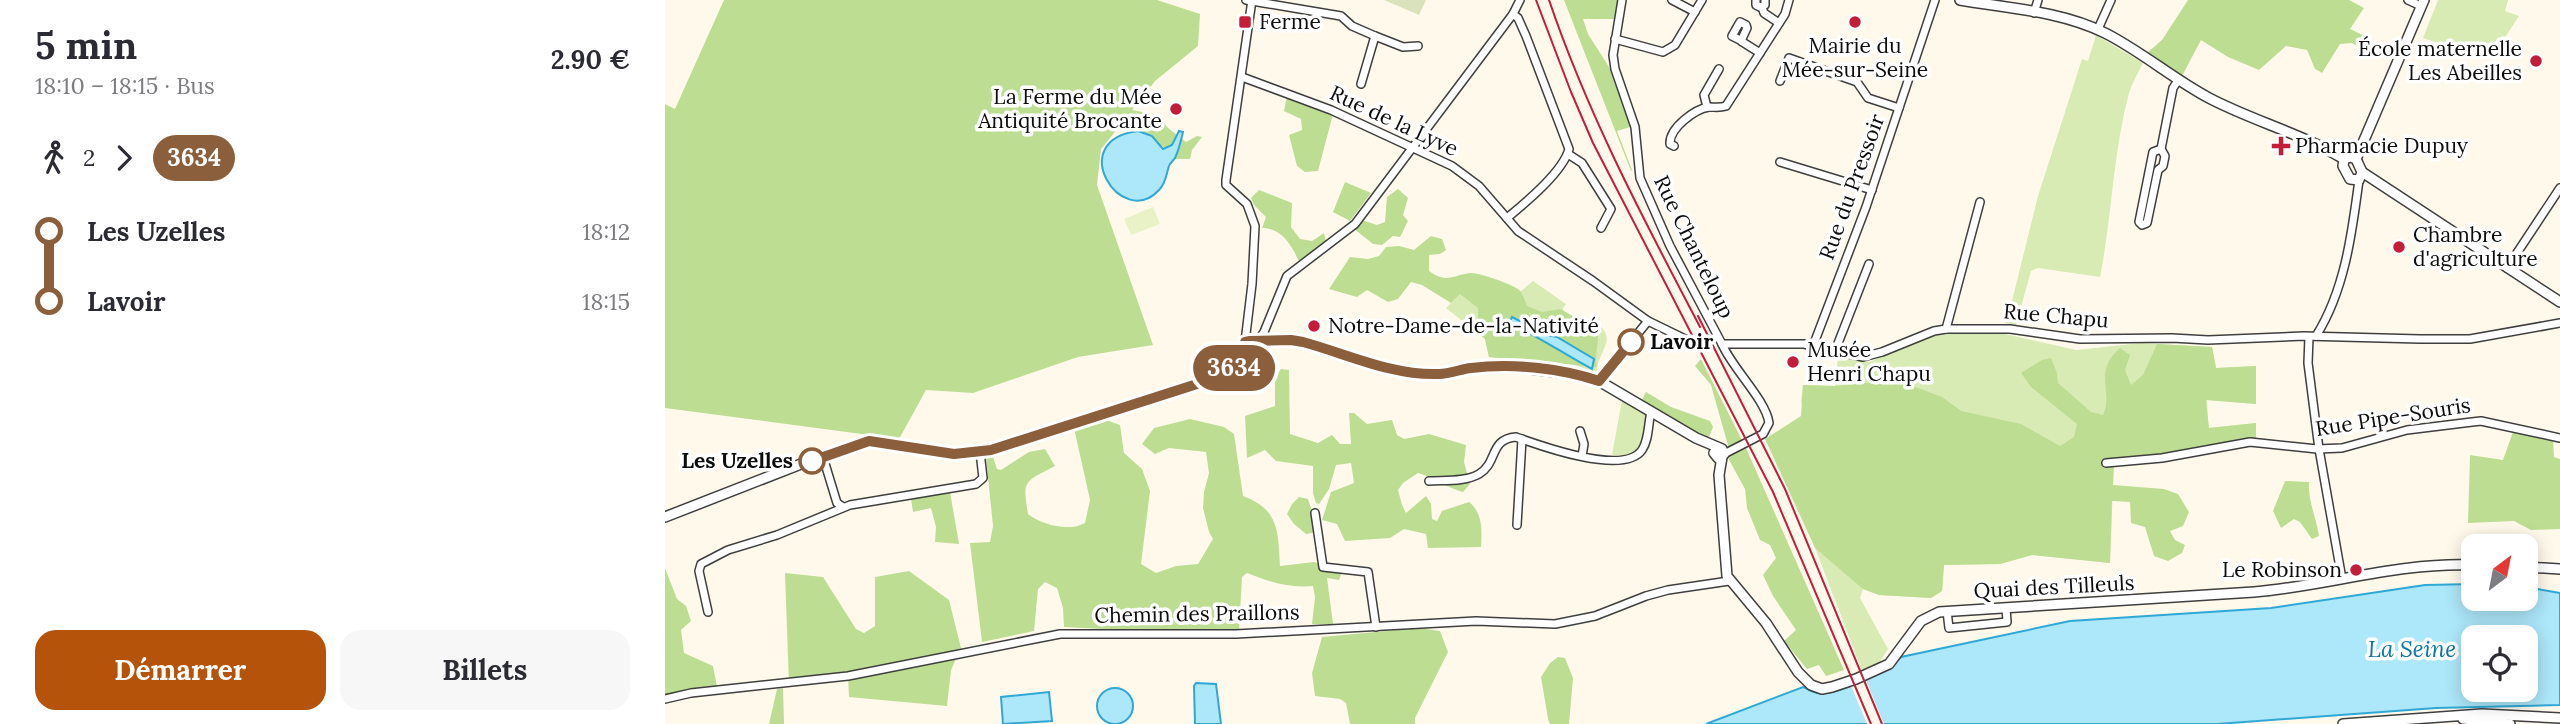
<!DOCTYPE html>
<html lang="fr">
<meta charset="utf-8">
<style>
:root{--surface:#fff;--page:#f7f7f7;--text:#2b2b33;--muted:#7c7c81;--accent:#b45309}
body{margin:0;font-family:Lora,serif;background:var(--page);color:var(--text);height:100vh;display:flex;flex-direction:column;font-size:26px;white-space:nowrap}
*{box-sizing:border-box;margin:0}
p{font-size:23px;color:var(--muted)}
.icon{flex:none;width:38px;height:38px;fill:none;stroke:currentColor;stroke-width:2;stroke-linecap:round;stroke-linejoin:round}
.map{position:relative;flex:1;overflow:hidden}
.sheet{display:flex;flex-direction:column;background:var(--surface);width:665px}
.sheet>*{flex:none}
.badge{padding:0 14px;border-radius:23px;font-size:24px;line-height:46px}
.needle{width:46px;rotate:32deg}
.controls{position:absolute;left:1796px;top:534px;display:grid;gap:14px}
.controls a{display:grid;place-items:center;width:77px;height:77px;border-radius:14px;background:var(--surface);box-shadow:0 4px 18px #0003;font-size:35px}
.map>.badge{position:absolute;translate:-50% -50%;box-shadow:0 0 0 4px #fff}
.legs{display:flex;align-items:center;gap:10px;height:77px;padding:0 35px;font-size:23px}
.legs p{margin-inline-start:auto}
.head{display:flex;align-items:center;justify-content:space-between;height:119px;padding:0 35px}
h1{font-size:38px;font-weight:700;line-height:52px}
.primary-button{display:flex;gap:14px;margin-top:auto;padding:14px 35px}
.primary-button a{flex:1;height:80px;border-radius:21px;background:var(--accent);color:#fff;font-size:28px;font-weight:700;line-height:80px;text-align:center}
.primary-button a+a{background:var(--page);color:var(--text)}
ul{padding:0 35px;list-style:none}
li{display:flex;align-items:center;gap:24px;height:70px;font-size:26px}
li i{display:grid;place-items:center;width:10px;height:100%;margin:0 9px;background:currentColor}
li i::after{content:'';width:18px;height:18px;margin:-9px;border:5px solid;border-radius:50%;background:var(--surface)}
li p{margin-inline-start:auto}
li:first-child i{background:linear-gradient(#0000 50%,currentColor 0)}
li:last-child i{background:linear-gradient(currentColor 50%,#0000 0)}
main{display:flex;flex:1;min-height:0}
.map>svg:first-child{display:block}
.green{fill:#d8ebb4}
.forest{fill:#bddd92}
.cemetery{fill:#dae2bc}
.pitch{fill:#e8f2c6}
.water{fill:#ade7fa;stroke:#30a8d5;stroke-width:2;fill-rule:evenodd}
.pier{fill:#fff9ec}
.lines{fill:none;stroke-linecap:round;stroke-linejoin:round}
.minor-casing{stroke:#3f3f3f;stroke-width:10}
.tertiary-casing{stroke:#3f3f3f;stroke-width:12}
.minor{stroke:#fff;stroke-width:7}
.tertiary{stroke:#fff;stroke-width:9}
.rail{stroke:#c41d3a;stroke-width:2}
.line-1-casing{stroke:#fff;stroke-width:16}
.line-1{stroke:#8b5e3c;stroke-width:10}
.poi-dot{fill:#c41d3a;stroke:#fff;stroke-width:2.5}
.stop-1-dot{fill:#fff;stroke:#8b5e3c;stroke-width:3.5}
.labels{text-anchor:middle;stroke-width:7;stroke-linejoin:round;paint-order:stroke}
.poi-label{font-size:21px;fill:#0c0c0c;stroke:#fff;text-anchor:start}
.street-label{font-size:21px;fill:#0c0c0c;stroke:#fff}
.stop-label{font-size:21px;font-weight:bold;fill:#0c0c0c;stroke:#fff;text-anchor:start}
.water-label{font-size:23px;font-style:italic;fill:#0f76a5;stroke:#fff}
</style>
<main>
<section class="sheet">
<div class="head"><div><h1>5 min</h1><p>18:10 – 18:15 · Bus</p></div><b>2.90 €</b></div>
<div class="legs"><svg class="icon" aria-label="walk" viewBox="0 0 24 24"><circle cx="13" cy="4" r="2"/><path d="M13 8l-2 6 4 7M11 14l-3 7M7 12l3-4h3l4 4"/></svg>2<svg class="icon" aria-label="forward" viewBox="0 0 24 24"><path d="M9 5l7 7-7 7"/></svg><b class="badge" style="background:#8b5e3c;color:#fff">3634</b></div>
<ul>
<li><i style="color:#8b5e3c"></i><b>Les Uzelles</b><p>18:12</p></li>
<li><i style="color:#8b5e3c"></i><b>Lavoir</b><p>18:15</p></li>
</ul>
<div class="primary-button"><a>Démarrer</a><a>Billets</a></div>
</section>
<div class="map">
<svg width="1895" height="724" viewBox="0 0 1895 724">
<rect width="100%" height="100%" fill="#fff9ec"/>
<!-- green -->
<g class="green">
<path d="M1773 0H1843L1840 11 1854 16 1841 36 1809 55 1758 38Z"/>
<path d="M1431 35 1478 63C1473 73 1467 83 1464 93 1448 152 1447 217 1435 277L1373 268 1366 271 1351 325 1340 323 1343 317 1373 196 1417 59 1423 61Z"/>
<path d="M868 281 901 304 897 310 924 326 928 320C957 340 931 350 932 373L918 371 916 367 906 364 824 357 820 339 781 308 806 283H841L856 291Z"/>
<path d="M1331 332 1411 350 1476 343 1547 347 1551 368 1591 366V404L1542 400 1543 428 1591 423V438L1449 460 1445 563 1367 555 1335 564 1279 565 1277 591 1266 598 1214 595 1198 589 1195 598 1223 649 1214 663 1198 673 1150 548 1175 568 1136 401 1138 385 1170 386 1173 356 1204 362 1273 333Z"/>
<path d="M957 400 982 415 977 448 966 456 947 455Z"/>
</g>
<!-- forest -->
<g class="forest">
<path d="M59 0H492L535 14 533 46 490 81 467 110 493 115 503 128 521 142 532 136 537 137 527 150 525 159H509L500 148 459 121 436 149 432 185 488 345 413 357 308 393 261 390 234 439 0 408V104L10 109Z"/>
<path d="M899 0H955L950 19H918L923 34 944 67 965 127 952 131 967 170 966 171Z"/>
<path d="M1523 0H1684L1699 8 1685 29 1708 40 1700 50 1687 43 1675 44 1657 73 1650 69 1642 50 1621 46 1594 70 1563 57 1536 40 1517 76 1482 53 1497 40Z"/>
<path d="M622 96 668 114 653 171 640 172 632 166 624 135 637 130 636 119 619 111Z"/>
<path d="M680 182 706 193 685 221 668 212Z"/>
<path d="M733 189 743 198 738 215 743 221 735 237 728 236 717 245 708 244 688 228 694 219 712 225 720 222 722 197Z"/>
<path d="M594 190 627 203 626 227 635 239 647 241 659 233 661 242 634 261C626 245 617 228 597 228L601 217 589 205 586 198Z"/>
<path d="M766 236 777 239 781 250 775 254 764 255V271C782 284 787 275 806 273 815 273 847 284 854 290 858 294 860 301 862 306L877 312 896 309 933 332C934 345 929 354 932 367L824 357 820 339 810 331 813 322V308L795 294 786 303 757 285 746 282 733 299 723 302 702 290 692 297 664 289 685 257 703 259 714 256 721 247 734 246 749 250Z"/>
<path d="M1492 344 1547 347 1551 368 1591 366V404L1541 400 1544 428 1591 423V438L1497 456 1449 460 1448 485 1499 489 1513 494 1524 512 1518 526 1505 531 1510 540 1520 545 1517 553 1503 561 1489 556 1480 527 1466 523 1465 502 1447 501 1445 563 1367 555 1335 564 1279 565 1277 591 1266 598 1214 595 1198 589 1150 548 1100 439 1136 416 1138 385 1170 386 1197 383 1237 382 1277 397 1296 411 1356 424 1395 446 1409 437 1412 424 1366 387 1356 373 1377 360 1386 358 1392 373 1393 383 1426 412 1438 415C1449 391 1427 372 1455 348L1465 355 1460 370 1466 385 1478 375Z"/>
<path d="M1036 359 1081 448 1179 670 1161 676 1154 665 1142 669 1119 641 1131 630 1108 596 1098 575 1111 558 1105 545 1095 540 1082 508 1080 489 1063 458 1066 456 1046 385 1030 366Z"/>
<path d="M616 369 624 370 625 434 653 443 667 435 675 444H686L684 413H689L702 424 727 420 732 435 739 439 764 434 801 445 799 462 805 484 798 492C782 488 770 478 753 473L738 483 733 490 737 505 741 513 761 496 766 504 767 519 772 521 777 511 804 502C818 513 817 531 816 547L763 548 761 534 739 529 725 538 680 541 672 524 657 520 666 492 689 483 686 463 671 465 664 489 654 504 651 503 648 493V466L611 461 600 450 582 458 580 416 610 406V378Z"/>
<path d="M981 392 1006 407 1045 421 1048 427 1043 440 977 400Z"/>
<path d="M525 419 559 427 569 434 578 496C615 510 613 532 615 566L649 562 678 570 674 580 662 578 668 624H647L650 597 648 586C623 588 605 582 582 573L577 577 574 631 518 633 399 627 398 608 392 588 380 582 373 589 369 631 317 642 305 543 325 542 328 526 321 457H328L332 469 336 470 364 452 380 449 390 466C360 482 357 479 363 514 377 525 404 532 420 523L425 500 409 428 441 420 455 425 459 453 477 469 485 491 476 564 491 573 511 566 533 564 548 539 544 532 538 508 539 492 544 473 541 452 504 448 490 454 477 444 489 428Z"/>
<path d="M1849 429 1888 441 1889 457 1895 459V529L1866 530 1849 521 1803 523 1805 455 1838 460Z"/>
<path d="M1620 481 1644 482C1643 502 1651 516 1654 536L1647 539 1635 522 1629 519 1616 528 1608 511Z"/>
<path d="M285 492 294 544 270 542 271 527 266 508 248 512 246 499Z"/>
<path d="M634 497 643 499 654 532 641 534 629 524 622 514 627 504Z"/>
<path d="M0 568 12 599 21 606 26 621 16 630 19 653 48 666 52 687 0 696Z"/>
<path d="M244 571 284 600 296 648 286 670 282 706 184 697 183 677 124 685 120 573 158 577 191 629 199 633 210 626V577Z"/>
<path d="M754 628 775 631 783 652 750 718V724H685L681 703 675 699 650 696 647 673 657 637Z"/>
<path d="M893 657 900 658 908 678 904 724H885L883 719 876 677 885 663Z"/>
<path d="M118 688 119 724H104L112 689Z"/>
</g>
<!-- cemetery -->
<path class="cemetery" d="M719 0H761L754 15Z"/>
<!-- pitch -->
<path class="pitch" d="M488 207 495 224 466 235 459 219Z"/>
<!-- water -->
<g class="water">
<path d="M473 131 487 136 498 149 507 145 514 131 518 132C516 140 514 150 510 158 508 161 505 163 504 166 501 175 501 183 494 190 456 231 399 140 473 131Z"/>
<path d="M847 317 881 335 892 337 929 359 927 369C899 354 873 336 844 323Z"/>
<path d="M1860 583 1861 587 1895 593V705L1771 708 1552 724H1041L1138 687C1143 689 1148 693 1154 693 1172 695 1225 671 1236 657L1405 621 1606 608 1760 585 1808 584V598H1860ZM1808 637H1860V690H1808Z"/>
<path d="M531 683 551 684 556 724H530L529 686Z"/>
<circle cx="450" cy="706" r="18"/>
<path d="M384 692 387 721 338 724 336 697Z"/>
</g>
<!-- pier -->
<path class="pier" d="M1199 675 1219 724H1202L1184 681Z"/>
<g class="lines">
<defs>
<g id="minor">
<path d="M581 0 676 16 687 26 710 36 696 84"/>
<path d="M957 0 948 55 950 69 970 127 975 178 1005 246 1057 344"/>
<path d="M1007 0 1030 12"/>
<path d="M1091 0V5L1095 7 1100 5V0"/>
<path d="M1743 0 1756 6"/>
<path d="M1097 7 1099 13 1114 23"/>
<path d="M1369 13 1373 0"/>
<path d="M1433 29 1446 0"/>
<path d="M710 36 738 47 753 46"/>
<path d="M950 39 998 52 1010 45 1037 0"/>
<path d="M1075 40 1067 36 1075 22 1081 25 1082 28 1076 41 1095 53"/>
<path d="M577 77 666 110 787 166 814 186 853 231 928 281 983 321 1022 340"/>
<path d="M1115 81 1124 58 1192 82 1203 98 1234 108"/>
<path d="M1042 107 1039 95 1054 69"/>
<path d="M1009 146 1005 144C1004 128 1030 109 1044 107 1050 107 1055 108 1061 106L1120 14 1124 0"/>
<path d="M1496 149 1500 156 1498 166 1493 170 1482 223 1477 225 1474 222 1488 152Z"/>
<path d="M1496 149 1508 88 1514 79"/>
<path d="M903 154 917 163 946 209 936 228"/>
<path d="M1115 162 1207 190"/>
<path d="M842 218C860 203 898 172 904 149L861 36 853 18 848 14"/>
<path d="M1842 268 1895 188"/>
<path d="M1281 329 1315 202"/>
<path d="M1651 336C1680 290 1687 233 1694 180"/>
<path d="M1644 337 1643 363 1654 449 1677 579"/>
<path d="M593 341 599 332 622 276 690 224 848 14 855 0"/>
<path d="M580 342 587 284 590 226 582 204 561 185V180L587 0"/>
<path d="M1148 346 1201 207 1270 0"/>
<path d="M1170 351 1204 264"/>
<path d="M934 381 983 321"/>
<path d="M915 431 919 444 917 456"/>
<path d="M1059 454 1098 434 1104 423C1101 400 1067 368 1057 344H1139L1198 357 1217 352 1269 331 1281 329H1345L1415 339 1507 338 1543 340 1639 336 1755 339H1805L1895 323"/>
<path d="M158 457 172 503 178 507"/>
<path d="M1441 463 1497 458 1585 442 1652 449 1677 448 1742 430 1807 422 1816 421 1895 438"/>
<path d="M764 481C780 480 800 482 814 474 833 463 824 439 851 437 876 446 959 476 977 450 984 440 983 424 986 412"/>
<path d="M650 513 658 567 703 572 711 627"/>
<path d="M852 525 857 439"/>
<path d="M1282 611 1284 628 1342 622 1341 608"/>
<path d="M43 612 34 571 36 564 63 550 112 535 185 505 311 484 318 478 315 452"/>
<path d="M0 699 26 693 183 676 395 634H571L811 621 890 624 930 616 981 596 1003 590 1064 581"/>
</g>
<g id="tertiary">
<path d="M1295 0C1342 8 1396 11 1440 33 1476 51 1508 79 1544 98 1588 121 1635 133 1679 159"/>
<path d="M1686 157 1691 159 1697 172 1694 180 1685 179 1678 166 1679 159Z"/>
<path d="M1691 159 1759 0"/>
<path d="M1697 172 1895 302"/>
<path d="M1057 457 1054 475 1062 576 1101 623 1133 672 1146 685 1157 689 1167 687 1191 679 1224 664 1256 621 1274 612 1589 592C1662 586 1733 562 1808 565"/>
<path d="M0 517 136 464 204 441 289 454 326 450 557 376 571 365 580 342 585 341 626 340 638 342 729 370 774 374 805 368 849 367 915 375 934 381 1031 438 1057 449 1059 454 1053 458 1049 453 1054 448"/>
<path d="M1860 567 1895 569"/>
<path d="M1798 719 1845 724"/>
<path d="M1678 724 1817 714 1895 718"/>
</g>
</defs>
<!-- minor casing -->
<use href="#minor" class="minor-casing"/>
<!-- tertiary casing -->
<use href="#tertiary" class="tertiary-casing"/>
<!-- minor -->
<use href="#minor" class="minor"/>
<!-- tertiary -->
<use href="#tertiary" class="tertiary"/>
<!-- rail -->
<g class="rail">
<path d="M871 0 906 92 928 143 1108 492 1206 724"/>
<path d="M884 0C923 115 979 220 1035 327"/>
<path d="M1033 316 1120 489 1217 724"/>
</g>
</g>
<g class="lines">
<defs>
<path id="line-1" d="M147 461 204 441 289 454 326 450 557 376 571 365 580 342 585 341 626 340 638 342C682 354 728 376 774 374 785 374 796 369 806 368 848 363 895 368 934 381L966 342"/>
</defs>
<!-- line-1 casing -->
<use href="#line-1" class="line-1-casing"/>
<!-- line-1 -->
<use href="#line-1" class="line-1"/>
</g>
<!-- markers -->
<g class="poi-dot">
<rect x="573" y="15" width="14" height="14" rx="3.5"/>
<circle cx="1190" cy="22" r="7"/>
<circle cx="1871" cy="61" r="7"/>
<circle cx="511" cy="109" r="7"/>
<path d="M1612.5 135.5h7v7h7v7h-7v7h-7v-7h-7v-7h7z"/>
<circle cx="1734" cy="247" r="7"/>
<circle cx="649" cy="326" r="7"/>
<circle cx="1128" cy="362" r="7"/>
<circle cx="1691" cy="570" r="7"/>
</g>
<g class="stop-1-dot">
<circle cx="966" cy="342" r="12"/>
<circle cx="147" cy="461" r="12"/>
</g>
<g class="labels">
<!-- poi labels -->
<g class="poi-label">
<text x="594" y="29">Ferme</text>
<text x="1190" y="53" text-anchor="middle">Mairie du<tspan x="1190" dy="24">Mée-sur-Seine</tspan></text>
<text x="1857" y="56" text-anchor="end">École maternelle<tspan x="1857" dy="24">Les Abeilles</tspan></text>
<text x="497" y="104" text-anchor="end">La Ferme du Mée<tspan x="497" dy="24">Antiquité Brocante</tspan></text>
<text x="1630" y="153">Pharmacie Dupuy</text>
<text x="1748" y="242">Chambre<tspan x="1748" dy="24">d'agriculture</tspan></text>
<text x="663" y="333">Notre-Dame-de-la-Nativité</text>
<text x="1142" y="357">Musée<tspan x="1142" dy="24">Henri Chapu</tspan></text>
<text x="1677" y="577" text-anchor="end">Le Robinson</text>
</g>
<!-- street labels -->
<g class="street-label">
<text transform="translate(729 121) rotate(25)" y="7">Rue de la Lyve</text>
<text transform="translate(1187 187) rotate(-70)" y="7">Rue du Pressoir</text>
<text transform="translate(1029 247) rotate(64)" y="7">Rue Chanteloup</text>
<text transform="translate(1391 316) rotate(5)" y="7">Rue Chapu</text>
<text transform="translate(1728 417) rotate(-9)" y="7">Rue Pipe-Souris</text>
<text transform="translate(1389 587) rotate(-3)" y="7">Quai des Tilleuls</text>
<text transform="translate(532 614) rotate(-1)" y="7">Chemin des Praillons</text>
</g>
<!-- stop labels -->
<g class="stop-label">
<text x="985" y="349">Lavoir</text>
<text x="128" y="468" text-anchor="end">Les Uzelles</text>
</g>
<!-- water labels -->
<g class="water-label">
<text x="1747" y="657">La Seine</text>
</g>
</g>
</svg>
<div class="controls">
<a><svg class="needle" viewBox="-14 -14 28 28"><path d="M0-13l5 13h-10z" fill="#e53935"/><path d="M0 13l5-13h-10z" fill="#7c7c81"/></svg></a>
<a><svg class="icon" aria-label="locate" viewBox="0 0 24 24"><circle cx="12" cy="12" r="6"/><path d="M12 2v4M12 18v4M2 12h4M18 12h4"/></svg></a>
</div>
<b class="badge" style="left:569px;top:368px;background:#8b5e3c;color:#fff">3634</b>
</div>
</main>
